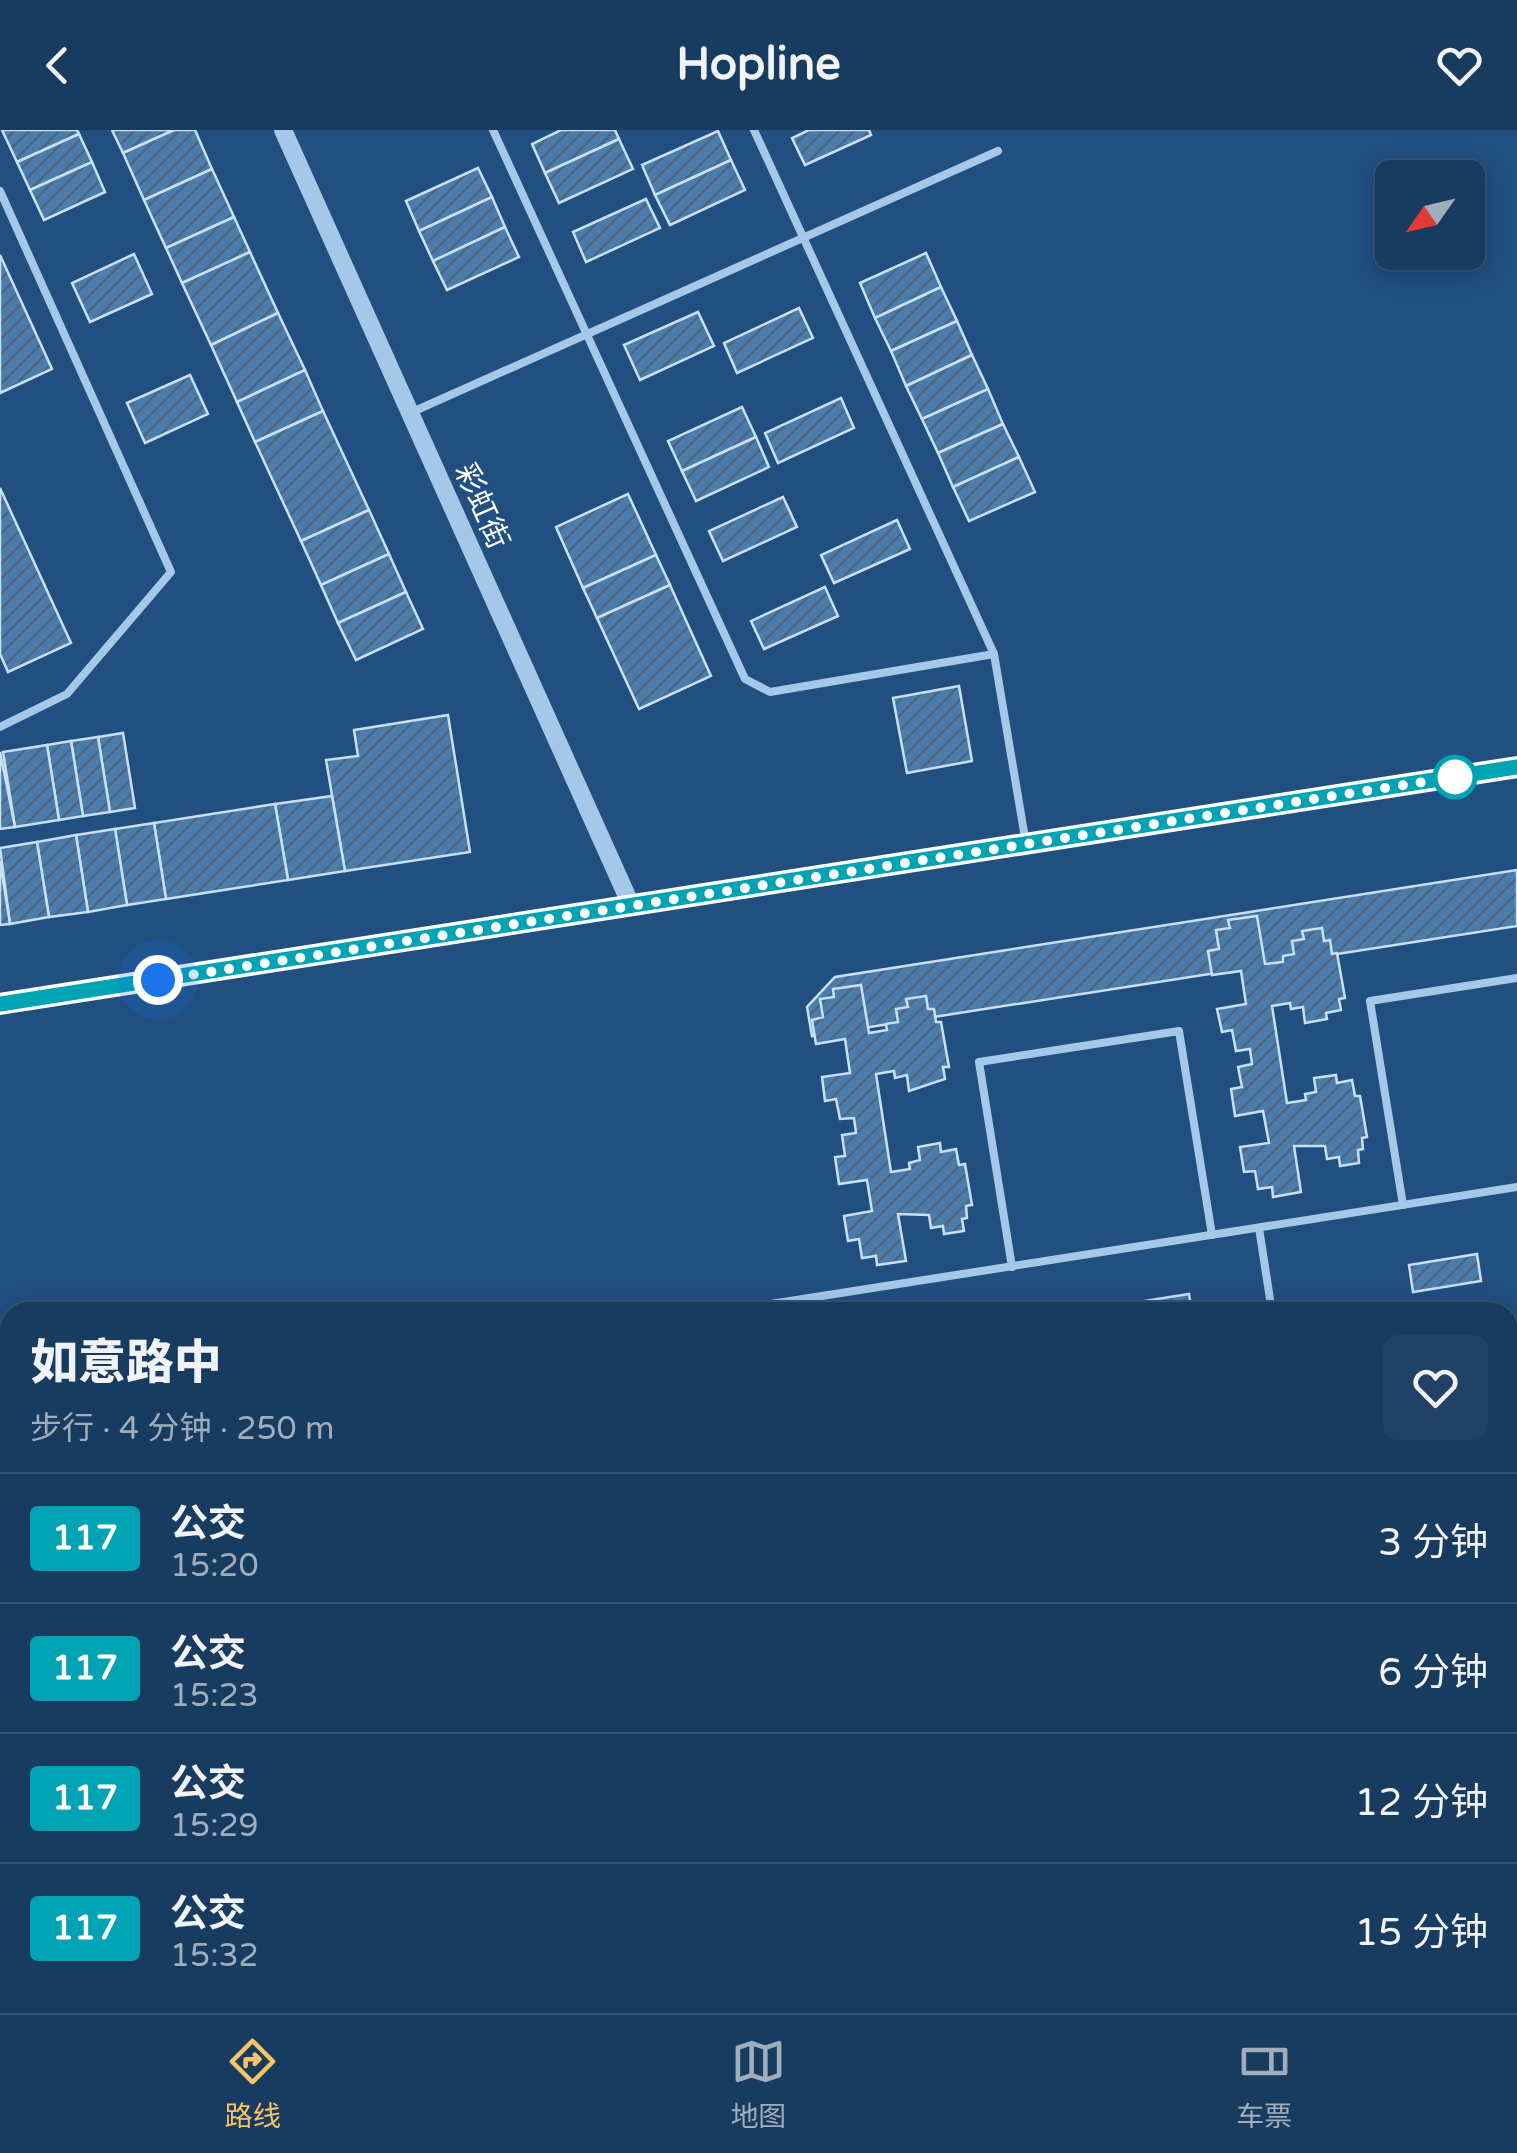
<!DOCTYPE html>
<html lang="zh">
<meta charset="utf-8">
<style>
:root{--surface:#183b60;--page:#214266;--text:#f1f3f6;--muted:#9fadbd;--line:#365575;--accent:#f6c365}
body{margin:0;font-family:"Varela Round","Noto Sans SC",sans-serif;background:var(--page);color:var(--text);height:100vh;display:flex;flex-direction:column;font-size:38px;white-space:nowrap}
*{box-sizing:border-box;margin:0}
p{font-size:32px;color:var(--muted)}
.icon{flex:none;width:55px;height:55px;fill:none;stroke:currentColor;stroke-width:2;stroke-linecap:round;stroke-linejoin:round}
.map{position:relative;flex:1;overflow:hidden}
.details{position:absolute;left:0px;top:1172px;width:1518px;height:712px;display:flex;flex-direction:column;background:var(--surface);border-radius:30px 30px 0 0;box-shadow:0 5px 25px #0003,0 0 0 2px var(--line)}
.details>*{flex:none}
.badge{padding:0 20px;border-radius:8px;font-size:35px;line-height:65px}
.needle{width:65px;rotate:236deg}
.tools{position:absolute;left:1375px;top:30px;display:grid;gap:20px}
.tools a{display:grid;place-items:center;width:110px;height:110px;border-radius:15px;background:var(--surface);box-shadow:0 5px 25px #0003,0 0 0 2px var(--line);font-size:50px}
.you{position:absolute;width:50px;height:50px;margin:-25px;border:8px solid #fff;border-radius:50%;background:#1a73e8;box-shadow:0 0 0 15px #1a73e833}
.map>.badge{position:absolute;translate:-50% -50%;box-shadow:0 0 0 5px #fff}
.round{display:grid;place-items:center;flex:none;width:105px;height:105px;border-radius:15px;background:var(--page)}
.summary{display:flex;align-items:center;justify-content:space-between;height:170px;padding:0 30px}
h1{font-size:48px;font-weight:800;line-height:75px}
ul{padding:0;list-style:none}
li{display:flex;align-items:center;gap:30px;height:130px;padding:0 30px;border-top:2px solid var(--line)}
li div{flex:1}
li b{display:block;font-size:38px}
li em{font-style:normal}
li .badge{min-width:110px;font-weight:700;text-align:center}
header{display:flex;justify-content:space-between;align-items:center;height:130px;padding:0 30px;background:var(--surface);font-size:45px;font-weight:800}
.menu{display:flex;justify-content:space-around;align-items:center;height:140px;border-top:2px solid var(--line);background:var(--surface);font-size:28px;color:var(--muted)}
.menu a{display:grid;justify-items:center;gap:5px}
.menu .current{color:var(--accent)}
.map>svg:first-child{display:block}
.building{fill:url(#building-hatch);stroke:#c8e0f6;stroke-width:2.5}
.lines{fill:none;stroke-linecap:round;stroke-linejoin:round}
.service{stroke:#a5c7e8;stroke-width:8}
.tertiary{stroke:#a5c7e8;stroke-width:18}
.line-casing{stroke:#fff;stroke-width:22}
.line{stroke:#00a3b4;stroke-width:15}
.walk{stroke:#fff;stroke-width:10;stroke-dasharray:0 18}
.stop-dot{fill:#fff;stroke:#00a3b4;stroke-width:5}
.labels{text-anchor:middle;stroke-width:9;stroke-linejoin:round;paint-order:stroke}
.street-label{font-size:30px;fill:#fff;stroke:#204f80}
</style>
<header><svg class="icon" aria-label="back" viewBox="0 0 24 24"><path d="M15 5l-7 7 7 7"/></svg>Hopline<svg class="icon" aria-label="heart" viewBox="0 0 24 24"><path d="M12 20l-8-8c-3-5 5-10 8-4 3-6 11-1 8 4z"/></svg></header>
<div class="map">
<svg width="1517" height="1883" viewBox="0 0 1517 1883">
<defs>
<pattern id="building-hatch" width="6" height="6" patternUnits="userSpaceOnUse" patternTransform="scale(2.5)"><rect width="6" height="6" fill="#4c7cab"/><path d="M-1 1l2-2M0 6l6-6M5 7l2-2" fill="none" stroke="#4c6680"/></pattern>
</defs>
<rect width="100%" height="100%" fill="#204f80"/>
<!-- building -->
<g class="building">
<path d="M2 0H77L79 4 17 32Z"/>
<path d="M112 0H174L123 23Z"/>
<path d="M174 0H195L212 39 144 70 123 23Z"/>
<path d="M561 0H615L619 9 545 43 532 14Z"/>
<path d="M809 0H869L871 5 805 35 792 8Z"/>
<path d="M718 1 731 30 655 65 642 35Z"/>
<path d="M79 4 92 32 30 60 17 32Z"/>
<path d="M619 9 633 39 559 73 545 43Z"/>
<path d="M731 30 745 60 670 95 655 65Z"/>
<path d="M92 32 105 62 44 90 30 60Z"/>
<path d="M478 38 492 67 419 101 406 71Z"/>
<path d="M212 39 234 87 166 118 144 70Z"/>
<path d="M492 67 505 97 433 131 419 101Z"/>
<path d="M646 69 660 98 586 132 573 102Z"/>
<path d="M234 87 250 122 182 153 166 118Z"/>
<path d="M505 97 519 127 447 160 433 131Z"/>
<path d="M250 122 278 183 211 215 182 153Z"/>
<path d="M926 123 941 157 875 188 860 153Z"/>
<path d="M134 124 152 164 90 192 72 153Z"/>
<path d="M0 125 52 239 0 263Z"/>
<path d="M941 157 957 191 891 221 875 188Z"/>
<path d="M799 178 813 208 737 243 724 213Z"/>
<path d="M698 182 714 216 640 250 624 215Z"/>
<path d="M278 183 305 240 237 272 211 215Z"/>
<path d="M957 191 972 225 906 256 891 221Z"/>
<path d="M972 225 988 259 922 289 906 256Z"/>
<path d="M305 240 323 281 255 312 237 272Z"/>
<path d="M190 245 208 284 145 313 127 273Z"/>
<path d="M988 259 1003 294 938 323 922 289Z"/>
<path d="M841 268 854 298 778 333 765 303Z"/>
<path d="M742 277 756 307 682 341 668 311Z"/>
<path d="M323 281 369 380 301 411 255 312Z"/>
<path d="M1003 294 1019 327 953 357 938 323Z"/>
<path d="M756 307 769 337 696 371 682 341Z"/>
<path d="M1019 327 1035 362 969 391 953 357Z"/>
<path d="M0 358 71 513 8 542 0 524Z"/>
<path d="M628 364 656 425 583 458 556 397Z"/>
<path d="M783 367 797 397 723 431 709 401Z"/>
<path d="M369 380 389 424 321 455 301 411Z"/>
<path d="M897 390 910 419 834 453 821 425Z"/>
<path d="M389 424 406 462 338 493 321 455Z"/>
<path d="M656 425 670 455 597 488 583 458Z"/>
<path d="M670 455 711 546 639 579 597 488Z"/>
<path d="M825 457 838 486 764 519 751 491Z"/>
<path d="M406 462 423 499 356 530 338 493Z"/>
<path d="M959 556 972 631 907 643 893 568Z"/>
<path d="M448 585 470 722 345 741 326 630 358 626 354 600Z"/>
<path d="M123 603 135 678 110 682 98 607Z"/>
<path d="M98 607 110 682 83 686 71 611Z"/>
<path d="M71 611 83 686 59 690 47 615Z"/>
<path d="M47 615 59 690 15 697 3 622Z"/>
<path d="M0 622 15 697 0 699Z"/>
<path d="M332 666 345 741 288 750 275 674Z"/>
<path d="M275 674 288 750 166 769 154 693Z"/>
<path d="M154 693 166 769 127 775 115 699Z"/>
<path d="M115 699 127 775 88 782 76 705Z"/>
<path d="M76 705 88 782 49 787 37 712Z"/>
<path d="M37 712 49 787 10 794 0 718Z"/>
<path d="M0 731 10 794 0 795Z"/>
<path d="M1517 740V796L812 906 807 877 835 847Z"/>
<path d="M1257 786 1265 834 1283 832V826L1294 824 1292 811 1304 809 1302 801 1322 798 1324 811 1330 810 1332 824 1337 823 1345 868 1339 869 1341 880 1326 883 1327 889 1305 893 1303 877 1291 879 1290 873 1272 876 1287 973 1306 970 1305 964 1316 962 1314 948 1336 945 1337 953 1352 950 1355 966H1360L1367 1007 1362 1008 1363 1019 1358 1020 1359 1033 1340 1036 1339 1027 1327 1029 1325 1016H1294L1301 1062 1273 1067 1272 1057 1258 1059 1255 1041 1244 1042 1240 1017 1269 1013 1263 981 1235 986 1231 959 1242 957 1238 937 1252 934 1250 919 1236 921 1232 900 1222 902 1217 879 1246 874 1241 841 1212 845 1208 821 1219 819 1216 800 1230 798 1228 790Z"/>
<path d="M861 855 869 903 887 900 886 894 898 892 896 879 908 877 906 869 926 866 928 879H934L936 892H941L949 937H943L945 949 909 961 907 945 895 948 894 941 876 944 891 1042 910 1039 909 1033 920 1030 918 1017 940 1013 941 1022 956 1019 959 1035 965 1034 972 1075 966 1076 967 1088 962 1089 964 1101 944 1104 943 1096 931 1098 929 1085 898 1084 906 1131 877 1135 876 1126 862 1128 859 1109 848 1111 844 1086 872 1081 867 1050 839 1054 835 1027 845 1026 842 1005 856 1003 854 988 840 989 836 969 825 971 822 947 850 943 845 909 816 914 812 890 823 887 820 869 834 867 833 859Z"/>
<path d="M1477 1124 1481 1151 1413 1162 1409 1135Z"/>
<path d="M1189 1164 1192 1182H1114L1113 1176Z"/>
<path d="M1517 1369V1390L1508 1391V1370Z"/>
<path d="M1251 1875H1294L1296 1883H1252Z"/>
<path d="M1337 1875H1357L1359 1883H1329L1338 1882Z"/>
</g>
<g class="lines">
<!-- service -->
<g class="service">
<path d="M493 0 745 549 770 562 994 524"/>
<path d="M754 0 994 524 1026 714"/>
<path d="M0 61 171 442 67 564 0 597"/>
<path d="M410 283 998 21"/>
<path d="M1403 1075 1370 871 1517 848"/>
<path d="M1259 1098 1272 1182"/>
<path d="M1012 1137 979 932 1179 901 1212 1105"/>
<path d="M758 1176 1517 1057"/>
<path d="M1508 1470 1517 1469"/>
<path d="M1384 1875 1385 1883"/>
</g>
<!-- tertiary -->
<g class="tertiary">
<path d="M283 0 631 775"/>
<path d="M0 874 1517 637"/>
</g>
</g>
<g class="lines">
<defs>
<path id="line" d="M0 874 1517 637"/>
</defs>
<!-- line casing -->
<use href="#line" class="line-casing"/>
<!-- line -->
<use href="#line" class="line"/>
<!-- walk -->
<path class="walk" d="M158 850 1455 647"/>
</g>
<!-- markers -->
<circle class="stop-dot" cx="1455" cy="647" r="20"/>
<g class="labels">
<!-- street labels -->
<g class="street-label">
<text transform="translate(482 376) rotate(66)" y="10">彩虹街</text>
</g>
</g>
</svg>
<div class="tools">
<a><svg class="needle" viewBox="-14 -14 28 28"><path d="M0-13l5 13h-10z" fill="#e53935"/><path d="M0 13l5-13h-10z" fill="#9fadbd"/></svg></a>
</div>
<div class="you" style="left:158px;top:850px"></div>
<section class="details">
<div class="summary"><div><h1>如意路中</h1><p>步行 · 4 分钟 · 250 m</p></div><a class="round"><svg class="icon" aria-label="heart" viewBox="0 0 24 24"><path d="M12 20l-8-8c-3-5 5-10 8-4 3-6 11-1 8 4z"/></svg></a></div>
<ul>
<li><span class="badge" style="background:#00a3b4;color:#fff">117</span><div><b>公交</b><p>15:20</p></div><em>3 分钟</em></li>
<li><span class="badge" style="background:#00a3b4;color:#fff">117</span><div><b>公交</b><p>15:23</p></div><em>6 分钟</em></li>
<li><span class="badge" style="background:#00a3b4;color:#fff">117</span><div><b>公交</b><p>15:29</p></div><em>12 分钟</em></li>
<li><span class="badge" style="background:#00a3b4;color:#fff">117</span><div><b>公交</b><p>15:32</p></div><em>15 分钟</em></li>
</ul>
</section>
</div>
<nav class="menu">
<a class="current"><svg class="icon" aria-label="directions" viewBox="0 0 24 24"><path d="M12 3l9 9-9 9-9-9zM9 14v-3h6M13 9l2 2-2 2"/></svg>路线</a>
<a><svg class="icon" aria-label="map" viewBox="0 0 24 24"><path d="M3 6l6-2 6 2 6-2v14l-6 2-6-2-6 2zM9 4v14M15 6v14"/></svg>地图</a>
<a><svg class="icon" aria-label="tickets" viewBox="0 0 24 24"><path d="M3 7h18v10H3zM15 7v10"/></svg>车票</a>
</nav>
